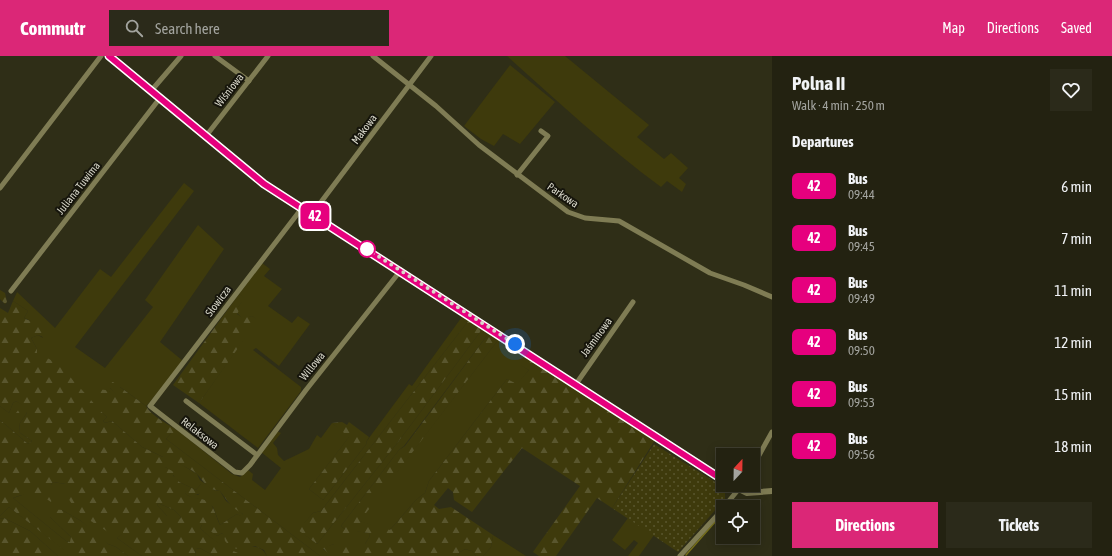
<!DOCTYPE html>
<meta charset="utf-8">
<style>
:root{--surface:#232211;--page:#2b2a1a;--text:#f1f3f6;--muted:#a3a49f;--line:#403f31;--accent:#db2777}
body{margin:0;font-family:"Asap Condensed",sans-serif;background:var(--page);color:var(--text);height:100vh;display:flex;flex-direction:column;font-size:15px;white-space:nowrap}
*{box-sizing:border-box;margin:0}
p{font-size:13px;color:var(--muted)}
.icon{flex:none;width:22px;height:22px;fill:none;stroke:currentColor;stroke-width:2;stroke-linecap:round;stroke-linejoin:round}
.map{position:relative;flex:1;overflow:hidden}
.side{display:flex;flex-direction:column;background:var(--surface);width:340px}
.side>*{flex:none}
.badge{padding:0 8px;border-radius:6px;font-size:14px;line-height:26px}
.needle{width:26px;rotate:22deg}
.tools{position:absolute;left:716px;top:392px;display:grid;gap:8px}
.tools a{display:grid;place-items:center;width:44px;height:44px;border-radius:0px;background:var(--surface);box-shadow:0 2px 10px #0003,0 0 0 1px var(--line);font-size:20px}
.you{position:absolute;width:20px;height:20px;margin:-10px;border:3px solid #fff;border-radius:50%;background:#1a73e8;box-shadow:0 0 0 6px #1a73e833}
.map>.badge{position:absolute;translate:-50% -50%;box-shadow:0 0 0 2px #fff}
h2{padding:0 20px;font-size:15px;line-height:36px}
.round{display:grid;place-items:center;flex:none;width:42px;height:42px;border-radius:0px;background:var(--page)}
.headline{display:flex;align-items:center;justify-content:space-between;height:68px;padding:0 20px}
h1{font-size:19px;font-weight:700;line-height:30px}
.cta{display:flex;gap:8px;margin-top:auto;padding:8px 20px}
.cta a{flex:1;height:46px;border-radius:0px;background:var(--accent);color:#fff;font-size:16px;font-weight:700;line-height:46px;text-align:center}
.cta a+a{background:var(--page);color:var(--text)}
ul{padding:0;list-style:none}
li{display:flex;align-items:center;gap:12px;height:52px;padding:0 20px}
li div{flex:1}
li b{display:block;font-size:15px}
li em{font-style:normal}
li .badge{min-width:44px;font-weight:700;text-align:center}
header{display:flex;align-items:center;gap:24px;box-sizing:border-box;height:56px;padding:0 20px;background:var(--accent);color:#fff}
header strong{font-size:19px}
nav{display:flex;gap:22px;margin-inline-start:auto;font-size:14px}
.search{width:280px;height:36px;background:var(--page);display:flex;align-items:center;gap:10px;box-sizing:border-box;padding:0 14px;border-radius:0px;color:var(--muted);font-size:15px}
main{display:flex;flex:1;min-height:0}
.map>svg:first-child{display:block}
.grass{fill:#3e3a0c}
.forest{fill:url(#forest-firs);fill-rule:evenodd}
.park{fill:url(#park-dots)}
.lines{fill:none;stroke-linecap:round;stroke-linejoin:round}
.stream{stroke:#766f1b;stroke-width:1.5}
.minor{stroke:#7f7c54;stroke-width:5}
.tertiary{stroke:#7f7c54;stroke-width:6}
.line-casing{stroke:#fff;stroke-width:9}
.line{stroke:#e6007e;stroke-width:6}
.walk{stroke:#d8d7ca;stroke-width:4;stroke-dasharray:0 7.2}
.stop-dot{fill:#fff;stroke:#e6007e;stroke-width:2}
.labels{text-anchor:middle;stroke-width:4;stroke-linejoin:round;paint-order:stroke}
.street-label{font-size:11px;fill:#d8d7ca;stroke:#16150c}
</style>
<header>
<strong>Commutr</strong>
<div class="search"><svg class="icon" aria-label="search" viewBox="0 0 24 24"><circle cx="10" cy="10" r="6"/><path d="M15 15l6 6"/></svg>Search here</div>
<nav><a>Map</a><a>Directions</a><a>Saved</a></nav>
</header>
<main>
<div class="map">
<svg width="772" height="500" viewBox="0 0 772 500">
<defs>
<pattern id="forest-firs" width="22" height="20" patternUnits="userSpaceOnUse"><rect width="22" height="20" fill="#3e3a0c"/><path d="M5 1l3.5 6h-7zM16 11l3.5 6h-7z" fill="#59562e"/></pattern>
<pattern id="park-dots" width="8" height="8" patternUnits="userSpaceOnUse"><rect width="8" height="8" fill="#3e3a0c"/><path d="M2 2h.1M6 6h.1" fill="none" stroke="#59562e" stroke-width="1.8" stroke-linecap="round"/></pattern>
</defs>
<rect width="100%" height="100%" fill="#2f2e17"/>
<!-- grass -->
<g class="grass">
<path d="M507 0H565L649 69 637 81 664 103 671 97 688 112 679 122 686 128 682 136 667 125 661 131C607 91 557 45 507 0Z"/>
<path d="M510 9 555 46 520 88 503 78 494 90 481 83 464 70Z"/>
<path d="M184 127 194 135 75 291 105 312 153 251 145 244 198 169 224 193 160 286 183 305 149 347 146 350 120 331 110 332 128 350 126 351 106 333 167 391 176 405 197 418 200 424 214 434 220 435 226 445 243 458 242 461 237 458 220 469 213 451 202 443C195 443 189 442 185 437V435L198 439 200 437 201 428 196 434 179 426 167 412 162 411 163 401 142 391 112 365 105 367 103 365 107 361 41 304H37V293L31 282 38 279 43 282 31 265 24 262 28 255 13 245 17 236 55 272 100 213 111 221Z"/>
<path d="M262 207 270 213 264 220 282 233 268 250 292 267 298 260 310 268 279 310 256 292 253 294 301 331V335L258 392 199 347 257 264 252 260 243 263 237 257 238 251 244 242 239 238Z"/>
<path d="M464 258 470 263 321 455 313 457 299 474 317 488 398 386 483 272 489 277 404 390 399 394 341 470 345 473 369 477 370 480 365 488H334L323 493 329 497 326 500H320L166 383 171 377 180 376 232 418 240 421 248 414 253 418 252 424 265 434 281 412 261 396 277 375 281 377 273 387 277 392 278 399 284 405 309 393 317 379 321 382 332 367 350 380 309 433 323 444 367 387 366 386 409 328 412 330Z"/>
<path d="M498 284 524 301 521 309 529 314 517 329 507 323 429 425 425 437 416 444 389 475 359 465Z"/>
<path d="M16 345 23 349 27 357 20 367 19 376 32 385 28 388 0 364V350L9 357 13 347Z"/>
<path d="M201 375 219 389 217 391 199 378Z"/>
<path d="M53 426 66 428V431C86 462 86 465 123 475L124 477 117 482 142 500H128L116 491 108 488 81 465 62 454 50 461 71 481 72 484 70 486 66 485 13 442 51 429Z"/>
<path d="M158 447 174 454 181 461 180 463 167 460 157 449Z"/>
<path d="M9 451 69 497 67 500H58L30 475 4 462 0 463V460Z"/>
<path d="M628 462 654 479 639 500H628L638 487 634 484 625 494 612 484Z"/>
<path d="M202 469H209L210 474 217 480 222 477 243 492C254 490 261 489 267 500H236L237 497C223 492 210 482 200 472Z"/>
<path d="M493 479 526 500H483L491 491Z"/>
<path d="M200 492 214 500H195L196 493Z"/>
<path d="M465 493 472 495 476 500H457L460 496Z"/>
</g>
<!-- forest -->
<g class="forest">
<path d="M0 234 5 237 7 246 5 248 0 243Z"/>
<path d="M239 238 245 242 238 251 240 253 237 258 243 262 252 260 258 264 199 347 173 329Z"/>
<path d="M13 245 28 255 24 262C32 268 44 260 51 277L46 282 38 279 31 282 37 293V304C40 304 43 302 46 302 59 303 95 351 107 361L103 365 105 367 112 365 142 391 167 403V406L163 407V410L174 416 173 420 176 421 179 426 196 434 201 428 205 435C197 439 193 441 185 435V437C192 445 201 440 208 446 215 451 216 462 220 469L237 458 241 460 243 458 232 451 220 435C208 434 205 427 198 419 193 414 183 410 176 406H172L173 402 165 400 167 391 147 386 94 336C107 328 117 342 127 351L110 332 109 327 113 326 146 350C152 361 170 369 180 376L177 381 171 377 166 383 320 500H267L264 494 255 490C243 494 234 496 225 485L224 479 222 477 217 480 209 474V469H202L200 472C211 483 224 491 238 497L236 500H214L200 492 196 493 195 500H142L117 482 123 477V475L114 480C96 467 64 454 66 428L53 426 51 429 55 436 51 446C40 438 26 436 13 442L66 485 70 486 71 481 50 461 49 456 52 453 62 454 81 465 101 480 108 488 116 491 128 500H67L68 497 9 451 0 460V364L28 388 32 385 19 376 20 367 27 357 24 354 16 364 13 361 22 349 16 345 13 347 9 357 0 350V252L8 257ZM158 447 174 454 181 461 180 463 171 458 167 460 157 449Z"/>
<path d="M470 263 483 272 398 386 317 488 298 474 313 457 321 455Z"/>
<path d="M489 277 498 284 360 465 390 474 416 444 425 437 429 425 507 323 517 328 529 314 520 309 524 301 655 384 612 452 597 442 556 500H539L533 496 580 430 522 392 472 456 454 444 453 436 448 432 434 449 439 453 451 451 493 479 491 491 483 500H476L472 495 465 493 460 496 457 500H326L328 497 323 492 334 488H365L370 480 369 477 353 475 344 482 339 478 345 473 341 470 399 394 405 390Z"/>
<path d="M342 366 347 369 349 366 369 381 366 386 367 387 323 444 309 433 349 381 332 367Z"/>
<path d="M4 462 30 475 58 500H0V463Z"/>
</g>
<!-- park -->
<path class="park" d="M654 388 725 432V443L678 496 612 452Z"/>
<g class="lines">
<!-- stream -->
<path class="stream" d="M686 499 723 457"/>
<!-- minor -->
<g class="minor">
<path d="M215 0 249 25"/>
<path d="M373 0 436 50 479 89 568 156 585 162 619 165 710 217 744 229 772 241"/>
<path d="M151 35 181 0"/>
<path d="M206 80 268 0"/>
<path d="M517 119 548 80 541 75"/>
<path d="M0 132 101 0"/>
<path d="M302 152 150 350 235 416 242 417 250 409 306 334 401 214"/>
<path d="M312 158 431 0"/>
<path d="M11 235 160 42"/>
<path d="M576 328 633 246"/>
<path d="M186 345 257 399"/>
<path d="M753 410 772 376"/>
<path d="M724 451 742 429"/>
<path d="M680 500 723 453"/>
</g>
<!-- tertiary -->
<g class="tertiary">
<path d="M109 0 264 127 723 424"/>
<path d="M731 429 747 437 772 435"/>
</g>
</g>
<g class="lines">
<defs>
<path id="line" d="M109 0 264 128 723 424"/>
</defs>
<!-- line casing -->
<use href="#line" class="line-casing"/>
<!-- line -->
<use href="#line" class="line"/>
<!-- walk -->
<path class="walk" d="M367 193 515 288"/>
</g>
<!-- markers -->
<circle class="stop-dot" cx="367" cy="193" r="8"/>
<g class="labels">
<!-- street labels -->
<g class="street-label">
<text transform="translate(229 34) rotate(-52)" y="4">Wiśniowa</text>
<text transform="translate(364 73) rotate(-53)" y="4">Makowa</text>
<text transform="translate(78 132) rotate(-52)" y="4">Juliana Tuwima</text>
<text transform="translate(563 139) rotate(34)" y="4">Parkowa</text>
<text transform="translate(218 245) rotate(-53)" y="4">Słowicza</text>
<text transform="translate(596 281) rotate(-54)" y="4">Jaśminowa</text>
<text transform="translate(312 310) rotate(-51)" y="4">Willowa</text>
<text transform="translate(200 377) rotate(38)" y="4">Relaksowa</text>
</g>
</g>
</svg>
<div class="tools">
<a><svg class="needle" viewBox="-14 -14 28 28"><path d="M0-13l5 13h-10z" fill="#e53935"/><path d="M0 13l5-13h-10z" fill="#a3a49f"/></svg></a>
<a><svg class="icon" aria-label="locate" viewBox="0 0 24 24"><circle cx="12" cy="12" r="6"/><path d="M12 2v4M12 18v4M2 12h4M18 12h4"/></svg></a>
</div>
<div class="you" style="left:515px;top:288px"></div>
<b class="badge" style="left:315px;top:160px;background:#e6007e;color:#fff">42</b>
</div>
<section class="side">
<div class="headline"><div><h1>Polna II</h1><p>Walk · 4 min · 250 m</p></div><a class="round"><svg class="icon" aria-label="heart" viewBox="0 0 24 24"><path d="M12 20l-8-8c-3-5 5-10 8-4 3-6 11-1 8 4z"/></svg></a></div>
<h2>Departures</h2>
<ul>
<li><span class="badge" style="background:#e6007e;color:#fff">42</span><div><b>Bus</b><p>09:44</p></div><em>6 min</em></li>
<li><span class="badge" style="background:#e6007e;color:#fff">42</span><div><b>Bus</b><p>09:45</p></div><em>7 min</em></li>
<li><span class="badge" style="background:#e6007e;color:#fff">42</span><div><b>Bus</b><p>09:49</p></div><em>11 min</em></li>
<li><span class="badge" style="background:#e6007e;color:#fff">42</span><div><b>Bus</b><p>09:50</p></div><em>12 min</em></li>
<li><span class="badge" style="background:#e6007e;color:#fff">42</span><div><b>Bus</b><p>09:53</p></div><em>15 min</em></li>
<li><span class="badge" style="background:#e6007e;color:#fff">42</span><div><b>Bus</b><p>09:56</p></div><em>18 min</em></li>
</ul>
<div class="cta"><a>Directions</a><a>Tickets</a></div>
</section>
</main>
